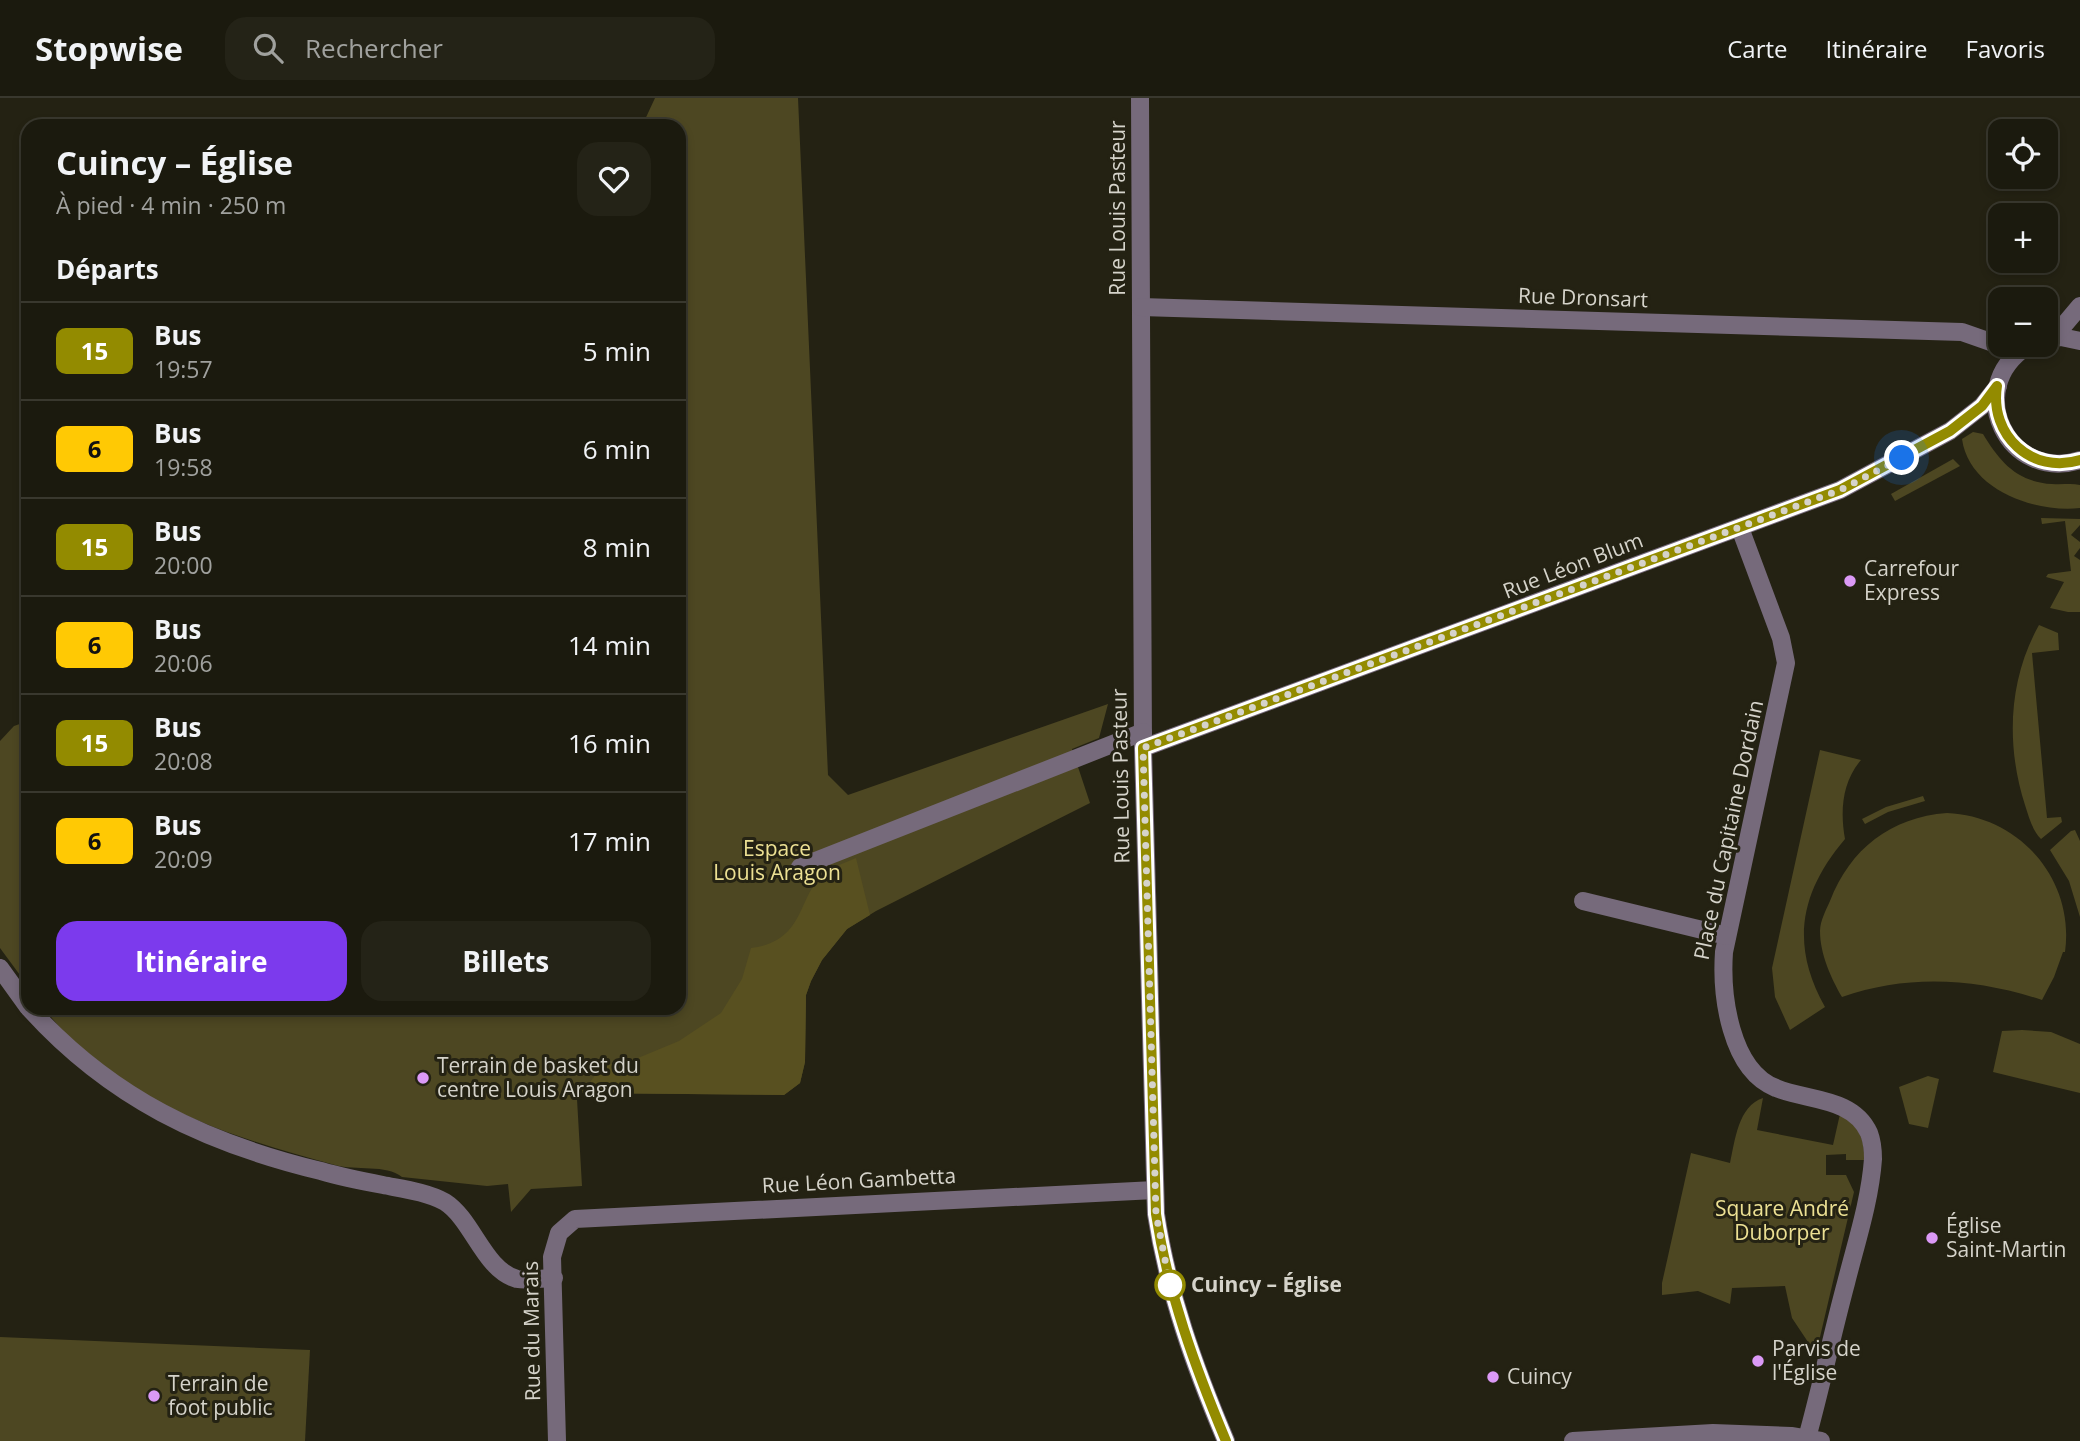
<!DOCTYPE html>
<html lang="fr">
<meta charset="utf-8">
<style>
:root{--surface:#1b1a0e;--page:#242317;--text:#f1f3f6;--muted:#a0a19e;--line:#39382e;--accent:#7c3aed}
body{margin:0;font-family:"Open Sans",sans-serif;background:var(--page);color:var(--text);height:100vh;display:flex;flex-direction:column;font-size:26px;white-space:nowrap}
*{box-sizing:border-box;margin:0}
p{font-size:23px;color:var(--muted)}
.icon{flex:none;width:38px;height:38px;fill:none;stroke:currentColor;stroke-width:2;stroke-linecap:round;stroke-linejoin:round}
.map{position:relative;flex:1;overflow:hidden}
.side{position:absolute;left:21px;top:21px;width:665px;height:896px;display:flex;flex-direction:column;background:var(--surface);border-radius:21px;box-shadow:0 4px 10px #0003,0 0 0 2px var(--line)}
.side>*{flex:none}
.badge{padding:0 14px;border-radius:10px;font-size:24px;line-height:46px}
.fabs{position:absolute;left:1988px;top:21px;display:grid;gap:14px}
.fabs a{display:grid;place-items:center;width:70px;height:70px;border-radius:14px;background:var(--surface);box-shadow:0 4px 10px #0003,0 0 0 2px var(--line);font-size:35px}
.you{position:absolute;width:35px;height:35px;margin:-18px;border:5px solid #fff;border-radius:50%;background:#1a73e8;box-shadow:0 0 0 10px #1a73e833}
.map>.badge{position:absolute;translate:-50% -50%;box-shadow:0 0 0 4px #fff}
h2{padding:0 35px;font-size:26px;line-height:63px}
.round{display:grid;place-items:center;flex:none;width:74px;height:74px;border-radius:21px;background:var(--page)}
.summary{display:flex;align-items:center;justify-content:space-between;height:119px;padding:0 35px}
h1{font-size:33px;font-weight:700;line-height:52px}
.cta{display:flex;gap:14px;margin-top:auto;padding:14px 35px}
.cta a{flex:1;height:80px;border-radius:21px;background:var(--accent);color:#fff;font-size:28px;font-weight:700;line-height:80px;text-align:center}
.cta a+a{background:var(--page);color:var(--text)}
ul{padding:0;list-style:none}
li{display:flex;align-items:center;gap:21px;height:98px;padding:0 35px;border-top:2px solid var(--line)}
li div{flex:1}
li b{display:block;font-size:26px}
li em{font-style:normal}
li .badge{min-width:77px;font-weight:700;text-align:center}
header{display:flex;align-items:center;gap:42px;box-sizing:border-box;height:98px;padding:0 35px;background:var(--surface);border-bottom:2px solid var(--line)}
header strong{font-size:33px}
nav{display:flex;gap:38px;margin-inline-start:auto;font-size:24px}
.search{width:490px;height:63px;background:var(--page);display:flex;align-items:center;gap:18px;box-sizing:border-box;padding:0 24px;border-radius:21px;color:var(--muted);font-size:26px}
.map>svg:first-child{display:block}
.green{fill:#4d4722}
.forest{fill:#585020}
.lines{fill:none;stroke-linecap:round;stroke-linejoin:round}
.minor{stroke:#766a7b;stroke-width:18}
.line-casing{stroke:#fff;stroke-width:16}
.line{stroke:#938b00;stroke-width:10}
.walk{stroke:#d5d3ca;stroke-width:7;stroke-dasharray:0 12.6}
.poi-dot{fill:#db99f6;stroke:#242213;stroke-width:2.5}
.stop-dot{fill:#fff;stroke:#938b00;stroke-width:3.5}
.labels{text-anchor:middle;stroke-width:6;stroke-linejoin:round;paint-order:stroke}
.street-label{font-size:21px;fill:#d5d3ca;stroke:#242213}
.poi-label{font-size:21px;fill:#d5d3ca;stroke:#242213;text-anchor:start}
.park-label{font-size:21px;fill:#ece093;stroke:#242213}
.stop-label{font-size:21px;font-weight:bold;fill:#d5d3ca;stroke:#242213;text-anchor:start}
</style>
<header>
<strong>Stopwise</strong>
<div class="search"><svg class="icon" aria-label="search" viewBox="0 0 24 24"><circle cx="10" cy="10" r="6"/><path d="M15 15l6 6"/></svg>Rechercher</div>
<nav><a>Carte</a><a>Itinéraire</a><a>Favoris</a></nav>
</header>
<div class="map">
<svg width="2080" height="1343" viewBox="0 0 2080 1343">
<rect width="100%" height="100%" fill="#242213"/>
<!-- green -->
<g class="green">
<path d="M655 0H798L828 677 848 697 1108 606 1099 640 1072 651 1090 705 876 813 847 831 822 862 811 883 806 897 805 964 800 985 784 997 582 995 577 1001 582 1088 531 1091 511 1114 508 1086 487 1088 402 1079C386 1066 356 1073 335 1067 230 1039 112 1002 44 910H679V28H642Z"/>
<path d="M1973 334 1983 336C2000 364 2017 384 2052 386 2062 387 2071 385 2080 387V410C2035 415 1969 392 1962 341Z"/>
<path d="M1953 361 1960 368 1895 403 1891 396Z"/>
<path d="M2041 420 2080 421V427L2071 437 2080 444V450L2074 458 2080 462V514H2068L2050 510 2064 484 2046 479 2048 476 2071 473 2065 423 2042 426Z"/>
<path d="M2039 527 2058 535 2059 552 2032 555 2047 720 2061 719 2062 724 2041 741C2032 732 2029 719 2025 707 2006 648 2008 582 2039 527Z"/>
<path d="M28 623V888L0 850V643L14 628Z"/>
<path d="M1820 652 1861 662C1842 684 1840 713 1845 741 1800 794 1790 847 1825 909L1790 932 1775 899 1772 870Z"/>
<path d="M1923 698 1925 703 1888 714 1865 726 1862 721 1886 709Z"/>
<path d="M1947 715C2020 718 2075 782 2065 854H2063L2054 879 2042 902C1975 880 1908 876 1842 899 1831 880 1820 856 1820 833 1820 823 1826 812 1830 803 1850 751 1891 719 1947 715Z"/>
<path d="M2075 732 2080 743V819L2069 783 2050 752 2071 733Z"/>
<path d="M2022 932 2051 934 2080 946V995L1993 974 2002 933Z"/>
<path d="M1928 978 1939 981 1928 1030 1909 1026 1899 989Z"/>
<path d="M1763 1000 1757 1032 1833 1047 1840 1016C1859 1028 1865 1040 1864 1062H1846V1056L1826 1057V1077H1846L1854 1094 1816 1256 1792 1220 1785 1188 1732 1190 1730 1206 1698 1193 1662 1197V1185L1691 1055 1730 1065C1735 1043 1738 1008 1763 1000Z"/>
<path d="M0 1239 310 1252 305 1343H0Z"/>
</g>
<!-- forest -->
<path class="forest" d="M856 760 870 817 847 831 822 862 811 883 806 897 805 964 800 985 784 997 582 995 602 968 638 960 679 943 721 915 742 881 751 850C812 843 795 786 831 776L832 770Z"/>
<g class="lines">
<!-- minor -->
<g class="minor">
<path d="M1140 0 1143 650 1156 1116C1168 1195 1195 1270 1226 1343"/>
<path d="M1141 209 1962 234 2002 248 2021 252"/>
<path d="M2049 240 2061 239 2080 243"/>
<path d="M2053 240 2080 208"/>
<path d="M2026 249C1963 291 2008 385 2080 362"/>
<path d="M1740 430 1781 540 1786 565 1724 854C1721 897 1730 972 1776 990 1807 1003 1853 999 1869 1035 1872 1043 1873 1052 1873 1061 1870 1103 1856 1145 1846 1185 1832 1237 1821 1289 1807 1340"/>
<path d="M1143 650 1840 392 1950 333 1982 308 1998 288"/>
<path d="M800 769 1143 634"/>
<path d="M1583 803 1727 838"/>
<path d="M0 870 28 909"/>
<path d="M29 910C110 1000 205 1045 321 1073 342 1079 362 1083 383 1087 403 1091 427 1094 445 1104 473 1122 484 1172 517 1181 528 1183 543 1180 554 1180"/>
<path d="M557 1343 552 1159 559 1135 575 1121 1155 1092"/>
<path d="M1573 1343 1713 1335 1791 1338 1821 1343"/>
</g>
</g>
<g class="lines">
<defs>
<path id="line" d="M1226 1343C1195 1269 1168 1195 1156 1116L1143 650 1840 392 1950 333 1982 308 1997 288C1989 337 2032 377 2080 362"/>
</defs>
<!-- line casing -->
<use href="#line" class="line-casing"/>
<!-- line -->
<use href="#line" class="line"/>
<!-- walk -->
<path class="walk" d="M1170 1187 1156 1116 1143 650 1840 392 1902 360"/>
</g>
<!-- markers -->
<g class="poi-dot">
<circle cx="1850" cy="483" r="7"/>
<circle cx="423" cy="980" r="7"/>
<circle cx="1932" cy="1140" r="7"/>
<circle cx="1758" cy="1263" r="7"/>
<circle cx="1493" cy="1279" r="7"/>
<circle cx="154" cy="1298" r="7"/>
</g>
<circle class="stop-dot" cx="1170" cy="1187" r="14"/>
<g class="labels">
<!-- street labels -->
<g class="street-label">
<text transform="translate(1118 110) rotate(-90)" y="7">Rue Louis Pasteur</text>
<text transform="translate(1583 200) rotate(2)" y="7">Rue Dronsart</text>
<text transform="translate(1573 468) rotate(-21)" y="7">Rue Léon Blum</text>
<text transform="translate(1121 678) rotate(-91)" y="7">Rue Louis Pasteur</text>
<text transform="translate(1729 732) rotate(-78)" y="7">Place du Capitaine Dordain</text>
<text transform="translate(859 1083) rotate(-3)" y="7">Rue Léon Gambetta</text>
<text transform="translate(532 1233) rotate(-91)" y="7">Rue du Marais</text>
</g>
<!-- poi labels -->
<g class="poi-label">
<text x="1864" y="478">Carrefour<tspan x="1864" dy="24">Express</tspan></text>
<text x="437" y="975">Terrain de basket du<tspan x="437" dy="24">centre Louis Aragon</tspan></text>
<text x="1946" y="1135">Église<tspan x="1946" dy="24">Saint-Martin</tspan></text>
<text x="1772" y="1258">Parvis de<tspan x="1772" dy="24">l'Église</tspan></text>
<text x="1507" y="1286">Cuincy</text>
<text x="168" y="1293">Terrain de<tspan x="168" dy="24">foot public</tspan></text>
</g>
<!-- park labels -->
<g class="park-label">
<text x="777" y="758">Espace<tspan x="777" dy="24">Louis Aragon</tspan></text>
<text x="1782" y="1118">Square André<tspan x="1782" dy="24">Duborper</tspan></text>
</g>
<!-- stop labels -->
<g class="stop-label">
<text x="1191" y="1194">Cuincy – Église</text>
</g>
</g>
</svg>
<div class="fabs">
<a><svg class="icon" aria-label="locate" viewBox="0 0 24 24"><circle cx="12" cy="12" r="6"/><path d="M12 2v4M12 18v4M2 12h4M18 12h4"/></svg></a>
<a>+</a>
<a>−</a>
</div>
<div class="you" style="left:1902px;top:360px"></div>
<section class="side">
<div class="summary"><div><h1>Cuincy – Église</h1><p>À pied · 4 min · 250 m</p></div><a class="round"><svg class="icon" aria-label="heart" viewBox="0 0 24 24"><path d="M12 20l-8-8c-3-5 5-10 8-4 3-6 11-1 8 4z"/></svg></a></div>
<h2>Départs</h2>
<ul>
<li><span class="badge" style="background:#938b00;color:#fff">15</span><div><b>Bus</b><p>19:57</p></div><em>5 min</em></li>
<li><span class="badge" style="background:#ffc904;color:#111">6</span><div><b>Bus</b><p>19:58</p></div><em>6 min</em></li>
<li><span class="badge" style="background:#938b00;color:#fff">15</span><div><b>Bus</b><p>20:00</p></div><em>8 min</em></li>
<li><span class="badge" style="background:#ffc904;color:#111">6</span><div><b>Bus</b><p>20:06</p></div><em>14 min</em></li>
<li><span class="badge" style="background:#938b00;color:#fff">15</span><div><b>Bus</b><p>20:08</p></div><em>16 min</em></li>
<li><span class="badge" style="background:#ffc904;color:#111">6</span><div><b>Bus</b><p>20:09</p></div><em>17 min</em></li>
</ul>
<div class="cta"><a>Itinéraire</a><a>Billets</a></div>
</section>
</div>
